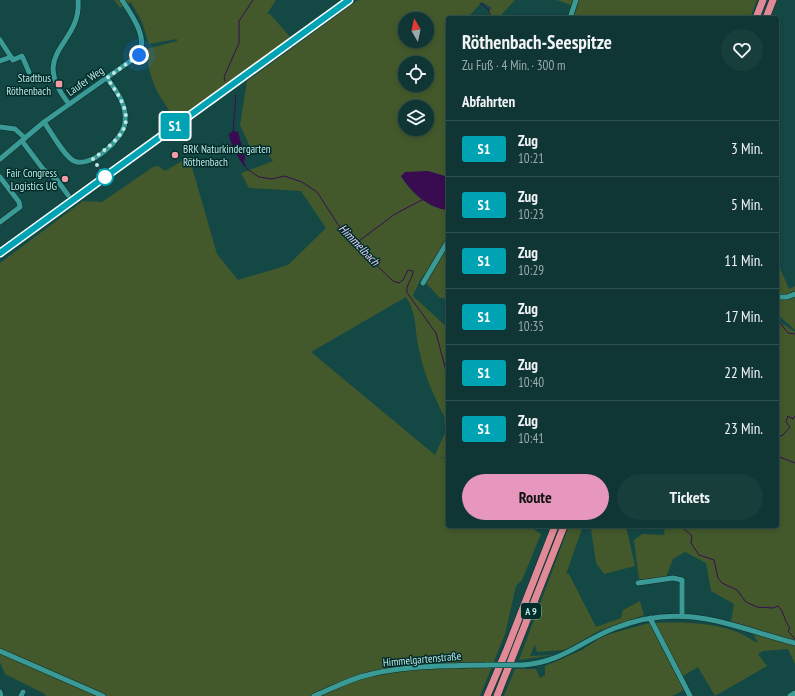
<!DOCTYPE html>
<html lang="de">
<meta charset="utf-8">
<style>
:root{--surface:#0f3634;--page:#183e3c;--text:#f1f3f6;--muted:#9babac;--line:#2f504f;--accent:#e797bd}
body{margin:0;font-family:"PT Sans Narrow",sans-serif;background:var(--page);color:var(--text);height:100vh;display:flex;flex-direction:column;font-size:15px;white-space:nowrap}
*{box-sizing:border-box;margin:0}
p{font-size:13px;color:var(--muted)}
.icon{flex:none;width:22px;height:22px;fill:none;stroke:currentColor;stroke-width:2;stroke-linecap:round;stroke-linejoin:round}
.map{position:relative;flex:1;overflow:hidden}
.details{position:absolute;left:446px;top:16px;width:333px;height:512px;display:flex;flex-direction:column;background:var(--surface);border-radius:4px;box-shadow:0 2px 6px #0003,0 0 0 1px var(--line)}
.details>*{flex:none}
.badge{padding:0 8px;border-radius:3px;font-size:14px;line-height:26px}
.needle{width:26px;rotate:351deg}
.tools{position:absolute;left:398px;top:12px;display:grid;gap:8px}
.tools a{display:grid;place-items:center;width:36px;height:36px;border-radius:50%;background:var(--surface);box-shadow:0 2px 6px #0003,0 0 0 1px var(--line);font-size:20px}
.you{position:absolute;width:20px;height:20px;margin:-10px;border:3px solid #fff;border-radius:50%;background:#1a73e8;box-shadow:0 0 0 6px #1a73e833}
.map>.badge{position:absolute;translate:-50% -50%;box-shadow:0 0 0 2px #fff}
h2{padding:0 16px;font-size:15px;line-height:36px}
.round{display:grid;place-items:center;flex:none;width:42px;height:42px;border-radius:21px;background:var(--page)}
.overview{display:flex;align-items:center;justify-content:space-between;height:68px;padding:0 16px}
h1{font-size:19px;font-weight:600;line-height:30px}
.action{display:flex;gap:8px;margin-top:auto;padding:8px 16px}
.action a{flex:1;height:46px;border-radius:24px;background:var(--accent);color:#111;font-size:16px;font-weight:600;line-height:46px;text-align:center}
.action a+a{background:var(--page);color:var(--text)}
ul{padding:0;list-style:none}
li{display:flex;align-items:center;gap:12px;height:56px;padding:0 16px;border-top:1px solid var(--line)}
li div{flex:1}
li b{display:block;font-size:15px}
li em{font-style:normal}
li .badge{min-width:44px;font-weight:700;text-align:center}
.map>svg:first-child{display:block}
.green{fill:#43592b;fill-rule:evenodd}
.water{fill:#390c51}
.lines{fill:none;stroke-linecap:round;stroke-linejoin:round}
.stream{stroke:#390c51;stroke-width:1}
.minor-casing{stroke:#0d2b29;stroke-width:6}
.highway-casing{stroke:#0d2b29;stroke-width:8}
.minor{stroke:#3a9a95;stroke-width:5}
.highway{stroke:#e08a97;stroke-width:7}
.rail{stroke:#a5d2cf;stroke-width:1;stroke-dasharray:7 7;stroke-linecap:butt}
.minor-bridge-casing{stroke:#0d2b29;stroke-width:6;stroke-linecap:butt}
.minor-bridge{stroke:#3a9a95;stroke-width:5}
.line-casing{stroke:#fff;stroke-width:9}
.line{stroke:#00a3b4;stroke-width:6}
.walk{stroke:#bde8e5;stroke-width:4;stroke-dasharray:0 7.2}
.poi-dot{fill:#f39aa7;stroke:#012c2a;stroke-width:1.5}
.stop-dot{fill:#fff;stroke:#00a3b4;stroke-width:2}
.labels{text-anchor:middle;stroke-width:3;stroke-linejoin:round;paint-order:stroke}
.shield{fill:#012c2a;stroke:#85b0ad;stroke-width:1}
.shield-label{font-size:10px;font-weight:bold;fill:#bde8e5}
.poi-label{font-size:11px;fill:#bde8e5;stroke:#012c2a;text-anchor:end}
.street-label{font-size:11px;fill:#bde8e5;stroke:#012c2a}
.water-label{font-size:12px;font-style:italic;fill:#e5cff7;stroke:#012c2a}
</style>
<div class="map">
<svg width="795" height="696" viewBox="0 0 795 696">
<rect width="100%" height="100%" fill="#144845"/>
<!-- green -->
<g class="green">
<path d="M114 0H276L267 14H270L291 38 177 121C157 93 150 84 146 49L177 41V39L149 44 142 22 131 2 120 8Z"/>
<path d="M358 0H515L502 14 505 18H490L488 12 492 8 482 2 469 16 471 18H448V177L428 171 401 176C411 193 428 208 448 210V299L440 298 426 283 434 267 432 265 420 280 413 296 448 328V459L435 455 448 460V526H529L541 534 522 580 516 586 505 634 480 696H46L45 694 5 674 0 662V263L83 201 102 202 153 167 158 166 165 171 189 157 217 254 238 280 288 265 326 228 301 191 249 188 241 173 273 161 265 150 253 153 240 125 247 81ZM405 19H427V41H405ZM405 63H427V85H405ZM405 107H427V129H405ZM406 297C418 315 414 332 420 354 425 377 434 396 445 418L444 424 448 426 435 455 311 352Z"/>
<path d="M557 0H757L750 18H573L578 4 573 6Z"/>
<path d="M777 261 789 289 795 286V330L777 314 778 300H782L784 297 777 295Z"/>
<path d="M777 320 795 332V664L788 649 763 651 758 654 767 666 715 696 698 667 681 677 654 623C684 622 714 622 742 634 748 637 753 641 758 643L750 628 731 621 734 604 711 591 706 563 685 552 673 559 666 577 639 580 634 540 642 534 664 535 665 527 654 526H777Z"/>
<path d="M569 526H592H583L566 574H569L596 627 621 618 623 610 640 601 644 615 599 631 565 650 537 652 535 644 530 656 554 655 519 660Z"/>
<path d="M596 526H626L635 566 604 574 596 563 591 529Z"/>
<path d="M649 623 684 690 672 696H504L515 669H536L540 678 545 675V666L582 650 603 636Z"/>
</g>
<!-- water -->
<g class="water">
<path d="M233 131 238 132 245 157 244 162 247 169C241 164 229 142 229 134Z"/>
<path d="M428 171 448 177V210C428 208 412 193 401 176L405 172Z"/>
</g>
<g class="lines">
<!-- stream -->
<g class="stream">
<path d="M480 3 488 9 491 18"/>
<path d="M225 81 224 77 239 43V21L253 0"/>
<path d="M233 132 236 95"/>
<path d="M247 169 259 177 272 179 284 176 302 182 317 192 341 229 355 245 393 281 399 283 403 280 408 270 413 271C413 279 405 285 407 293"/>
<path d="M355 244 395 214 422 200"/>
<path d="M408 294 436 333 448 378"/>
<path d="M777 319 788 333 795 334"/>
<path d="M777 437 783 435 790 427 786 422 788 416 793 419 795 416"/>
<path d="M777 456 795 463"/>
<path d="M681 526 692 536 691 543 699 555 714 560 718 578 722 583 737 590 746 602 757 607 773 608 778 606C784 611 784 621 790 628L788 631 795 639"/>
</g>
<defs>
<g id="minor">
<path d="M570 18 576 0"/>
<path d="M0 40 11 57 0 61"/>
<path d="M11 57 13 60 22 56 29 72"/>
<path d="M69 104C27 51 82 46 78 0"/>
<path d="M44 122C51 132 64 156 74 161 90 169 124 139 125 122 127 104 117 92 107 78"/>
<path d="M0 127 15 129 25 138"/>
<path d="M22 141 43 169 57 180 68 195"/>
<path d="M0 159 44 122 139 55C148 37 132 15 122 0"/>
<path d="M0 177 19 202 20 207 0 222"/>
<path d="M423 283 448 241"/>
<path d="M777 297H787L795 294"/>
<path d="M638 583 673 578 682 580V615"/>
<path d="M650 618 690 696"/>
<path d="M0 651 103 696"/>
<path d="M523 665C563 662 581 641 615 628 683 601 730 626 795 643"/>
<path d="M0 692 1 696"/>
<path d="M21 696 23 692"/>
<path d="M314 696C329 690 344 682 360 677 401 665 446 666 488 665"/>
<path d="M790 696 795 693"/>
</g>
<g id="highway">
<path d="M756 18 763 0"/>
<path d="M766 18 773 0"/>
<path d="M487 696 507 649 555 526"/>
<path d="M497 696 564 526"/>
</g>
</defs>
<!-- minor casing -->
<use href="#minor" class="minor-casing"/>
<!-- highway casing -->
<use href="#highway" class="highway-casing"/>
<!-- minor -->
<use href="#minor" class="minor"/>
<!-- highway -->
<use href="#highway" class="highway"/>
<!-- rail -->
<path class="rail" d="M0 256 353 0"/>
<defs>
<path id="minor-bridge" d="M488 665H523"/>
</defs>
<!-- minor-bridge casing -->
<use href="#minor-bridge" class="minor-bridge-casing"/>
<!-- minor-bridge -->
<use href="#minor-bridge" class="minor-bridge"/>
</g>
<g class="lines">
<defs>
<path id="line" d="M0 253 349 0"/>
</defs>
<!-- line casing -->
<use href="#line" class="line-casing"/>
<!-- line -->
<use href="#line" class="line"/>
<!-- walk -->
<path class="walk" d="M105 177 93 159C131 130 137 120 107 78L139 55"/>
</g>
<!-- markers -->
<g class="poi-dot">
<rect x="55" y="80" width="8" height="8" rx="2"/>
<circle cx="175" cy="155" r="4"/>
<circle cx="65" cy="179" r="4"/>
</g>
<circle class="stop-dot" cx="105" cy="177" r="8"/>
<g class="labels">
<!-- shield labels -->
<rect class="shield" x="521" y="603" width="20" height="16" rx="3"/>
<g class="shield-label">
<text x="531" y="615">A 9</text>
</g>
<!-- poi labels -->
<g class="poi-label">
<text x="51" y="82">Stadtbus<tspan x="51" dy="13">Röthenbach</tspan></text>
<text x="183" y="153" text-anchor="start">BRK Naturkindergarten<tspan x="183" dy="13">Röthenbach</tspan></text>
<text x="57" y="177">Fair Congress<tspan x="57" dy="13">Logistics UG</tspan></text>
</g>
<!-- street labels -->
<g class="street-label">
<text transform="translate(85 81) rotate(-35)" y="4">Laufer Weg</text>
<text transform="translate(422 659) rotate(-5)" y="4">Himmelgartenstraße</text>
</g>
<!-- water labels -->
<g class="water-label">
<text transform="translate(359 245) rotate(46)" y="4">Himmelbach</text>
</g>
</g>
</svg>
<div class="tools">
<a><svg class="needle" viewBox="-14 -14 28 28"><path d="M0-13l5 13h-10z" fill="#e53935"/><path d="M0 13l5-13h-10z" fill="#9babac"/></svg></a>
<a><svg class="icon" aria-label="locate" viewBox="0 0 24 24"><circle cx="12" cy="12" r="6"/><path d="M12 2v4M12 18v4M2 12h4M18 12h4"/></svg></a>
<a><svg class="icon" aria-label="layers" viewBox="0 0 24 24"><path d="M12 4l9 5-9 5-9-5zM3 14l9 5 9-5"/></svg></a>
</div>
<div class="you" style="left:139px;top:55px"></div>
<b class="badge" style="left:175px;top:126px;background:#00a3b4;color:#fff">S1</b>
<section class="details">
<div class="overview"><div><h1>Röthenbach-Seespitze</h1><p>Zu Fuß · 4 Min. · 300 m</p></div><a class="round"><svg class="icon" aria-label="heart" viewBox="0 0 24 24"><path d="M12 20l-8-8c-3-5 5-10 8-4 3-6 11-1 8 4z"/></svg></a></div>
<h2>Abfahrten</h2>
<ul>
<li><span class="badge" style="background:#00a3b4;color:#fff">S1</span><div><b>Zug</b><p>10:21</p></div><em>3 Min.</em></li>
<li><span class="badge" style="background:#00a3b4;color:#fff">S1</span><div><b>Zug</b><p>10:23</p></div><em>5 Min.</em></li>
<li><span class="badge" style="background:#00a3b4;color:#fff">S1</span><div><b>Zug</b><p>10:29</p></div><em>11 Min.</em></li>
<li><span class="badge" style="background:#00a3b4;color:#fff">S1</span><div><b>Zug</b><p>10:35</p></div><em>17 Min.</em></li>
<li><span class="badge" style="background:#00a3b4;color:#fff">S1</span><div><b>Zug</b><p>10:40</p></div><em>22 Min.</em></li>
<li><span class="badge" style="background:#00a3b4;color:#fff">S1</span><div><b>Zug</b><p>10:41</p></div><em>23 Min.</em></li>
</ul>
<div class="action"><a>Route</a><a>Tickets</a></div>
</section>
</div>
